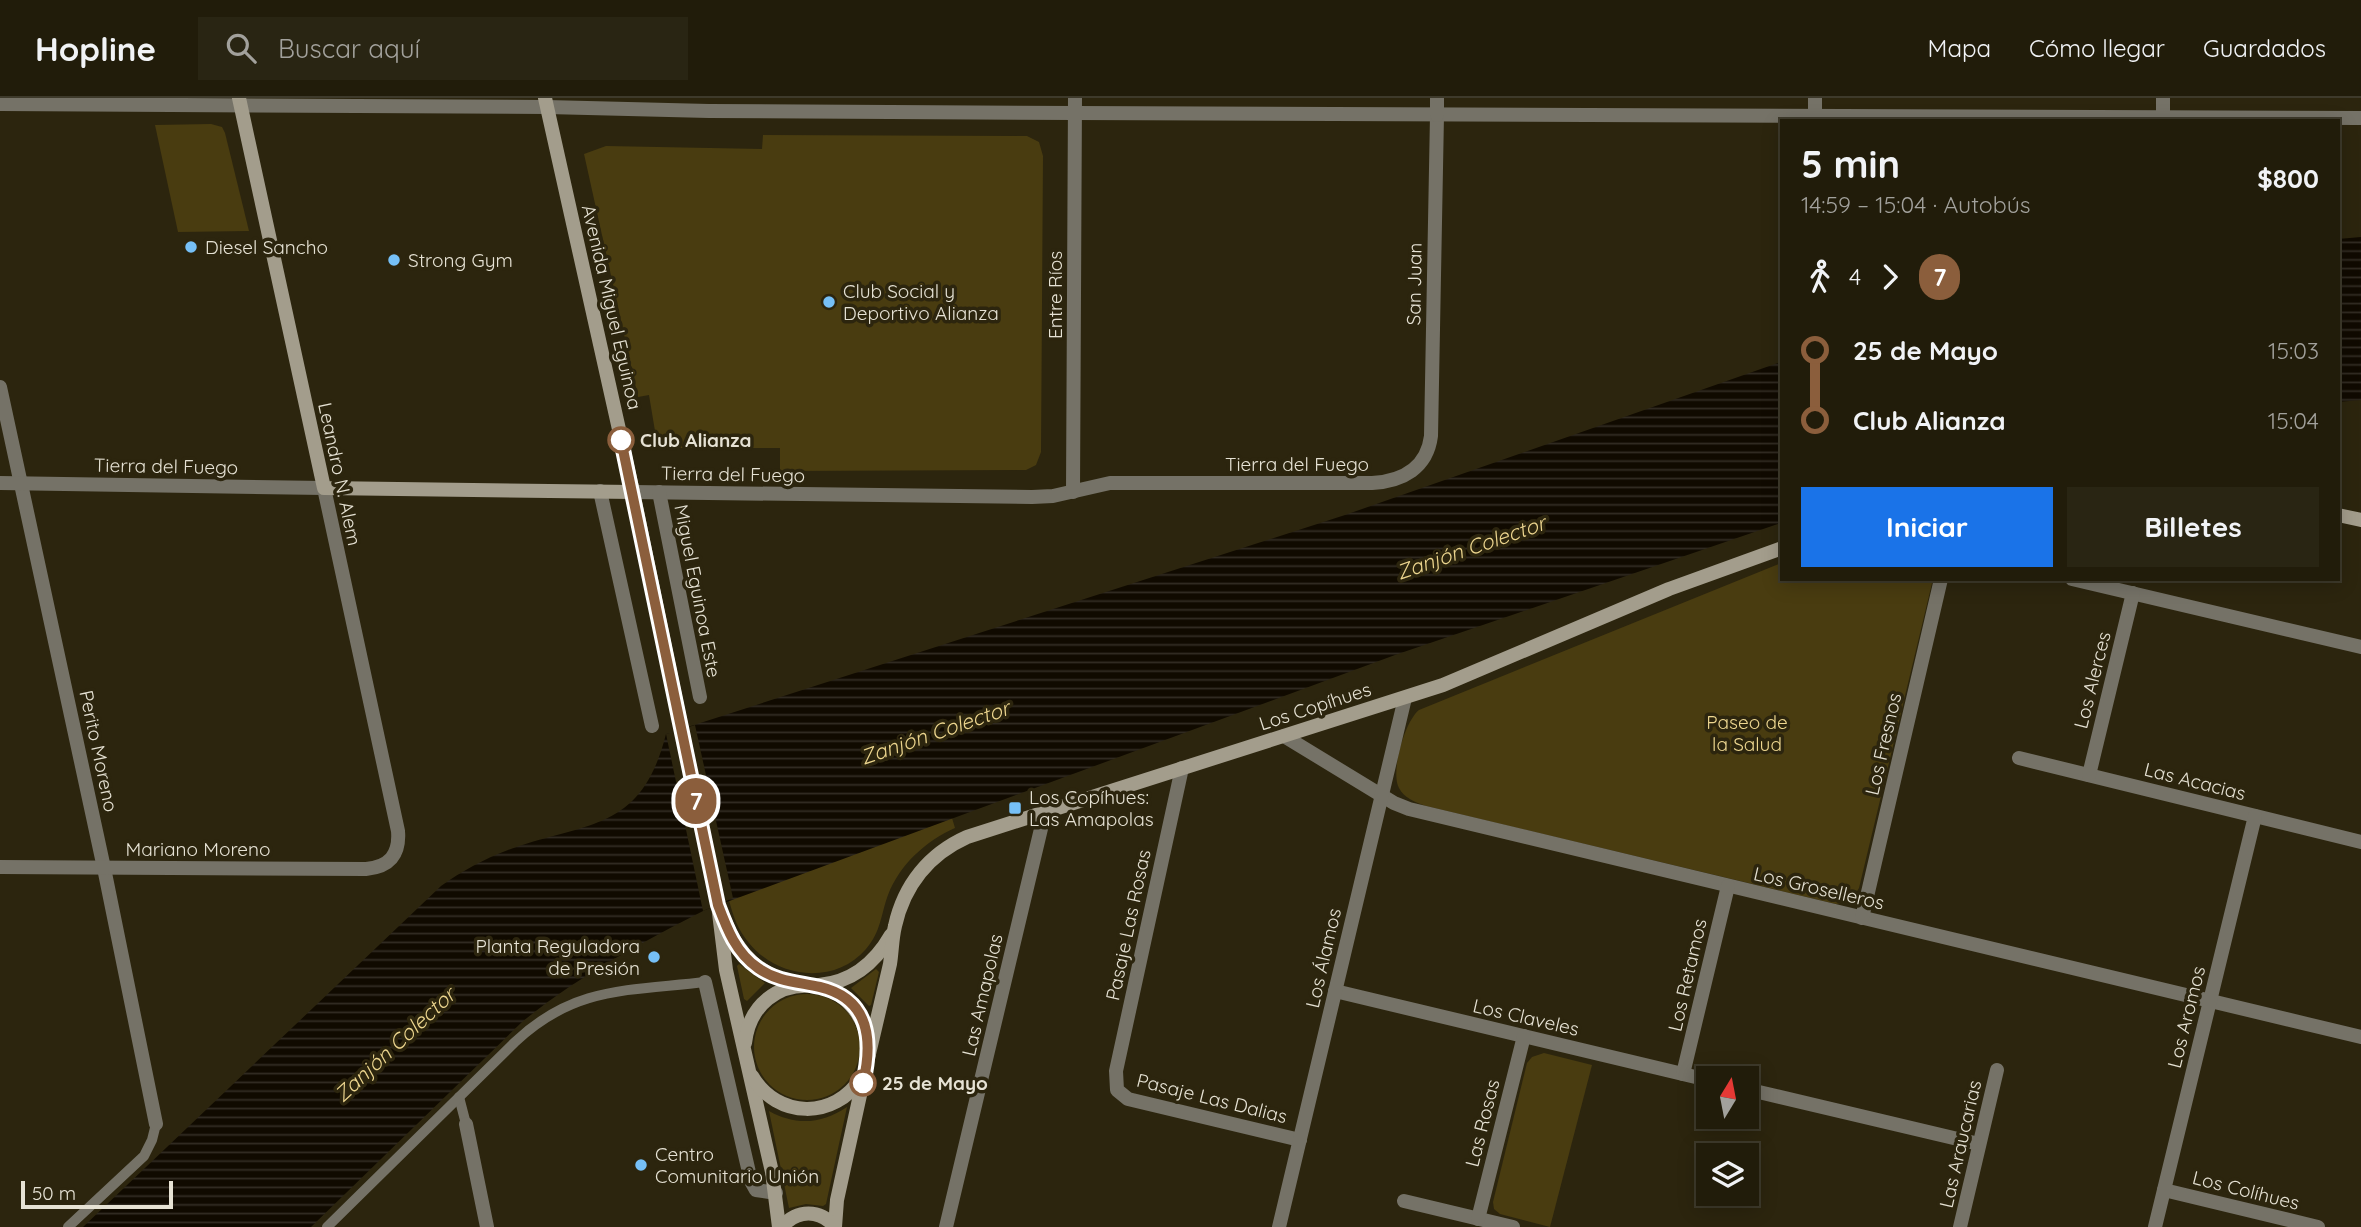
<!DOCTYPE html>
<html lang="es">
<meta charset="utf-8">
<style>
:root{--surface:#211c0a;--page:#292513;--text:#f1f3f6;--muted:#a2a19c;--line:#3e3a2b;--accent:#1a73e8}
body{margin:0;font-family:Quicksand,sans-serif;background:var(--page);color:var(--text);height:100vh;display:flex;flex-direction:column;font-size:26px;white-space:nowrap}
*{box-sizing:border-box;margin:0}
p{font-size:23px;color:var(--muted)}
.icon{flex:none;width:38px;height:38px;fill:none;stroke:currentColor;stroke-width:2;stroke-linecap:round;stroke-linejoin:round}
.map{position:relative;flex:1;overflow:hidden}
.details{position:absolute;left:1780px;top:21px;width:560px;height:462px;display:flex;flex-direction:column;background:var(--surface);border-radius:0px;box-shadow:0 4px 18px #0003,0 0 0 2px var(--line)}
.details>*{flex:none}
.badge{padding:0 14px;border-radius:23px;font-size:24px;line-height:46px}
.needle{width:46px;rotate:10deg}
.fabs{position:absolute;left:1696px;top:968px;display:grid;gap:14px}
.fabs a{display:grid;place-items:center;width:63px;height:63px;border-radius:0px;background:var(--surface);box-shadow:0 4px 18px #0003,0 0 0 2px var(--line);font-size:35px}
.scale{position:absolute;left:21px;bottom:18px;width:152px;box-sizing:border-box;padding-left:7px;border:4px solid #e6e2d4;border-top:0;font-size:19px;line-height:24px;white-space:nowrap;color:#e6e2d4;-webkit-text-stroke:5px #2c250e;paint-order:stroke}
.map>.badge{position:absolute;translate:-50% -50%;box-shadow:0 0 0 4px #fff}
.legs{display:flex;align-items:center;gap:10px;height:77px;padding:0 21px;font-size:23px}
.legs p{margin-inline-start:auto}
.overview{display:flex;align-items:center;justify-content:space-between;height:119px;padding:0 21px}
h1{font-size:38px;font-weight:800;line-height:52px}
.action{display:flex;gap:14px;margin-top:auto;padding:14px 21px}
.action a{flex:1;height:80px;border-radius:0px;background:var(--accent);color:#fff;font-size:28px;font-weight:800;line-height:80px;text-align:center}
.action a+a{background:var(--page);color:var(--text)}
ul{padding:0 21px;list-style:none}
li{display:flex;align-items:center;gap:24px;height:70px;font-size:26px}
li i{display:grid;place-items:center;width:10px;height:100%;margin:0 9px;background:currentColor}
li i::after{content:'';width:18px;height:18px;margin:-9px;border:5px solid;border-radius:50%;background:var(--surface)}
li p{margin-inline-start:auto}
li:first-child i{background:linear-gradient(#0000 50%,currentColor 0)}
li:last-child i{background:linear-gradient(currentColor 50%,#0000 0)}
header{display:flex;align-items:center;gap:42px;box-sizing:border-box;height:98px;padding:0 35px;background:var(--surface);border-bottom:2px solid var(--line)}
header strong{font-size:33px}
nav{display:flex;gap:38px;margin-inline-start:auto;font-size:24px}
.search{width:490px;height:63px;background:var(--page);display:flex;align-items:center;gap:18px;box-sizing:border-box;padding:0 24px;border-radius:0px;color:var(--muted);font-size:26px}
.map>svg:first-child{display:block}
.green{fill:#493c10}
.water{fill:url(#water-rules)}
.pier{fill:#2c250e}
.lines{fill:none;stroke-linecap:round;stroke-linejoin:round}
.service{stroke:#757267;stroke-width:10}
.minor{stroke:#757267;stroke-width:14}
.tertiary{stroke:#757267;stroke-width:14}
.secondary{stroke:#a39d8c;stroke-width:14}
.line-1-casing{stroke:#fff;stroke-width:16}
.line-1{stroke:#8b5e3c;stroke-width:10}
.poi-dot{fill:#76c0f7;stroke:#2c250e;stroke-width:2.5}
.stop-1-dot{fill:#fff;stroke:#8b5e3c;stroke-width:3.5}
.labels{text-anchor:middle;stroke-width:7;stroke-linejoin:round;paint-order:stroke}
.poi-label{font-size:19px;fill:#e6e2d4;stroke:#2c250e;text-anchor:start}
.street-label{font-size:19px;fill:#e6e2d4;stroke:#2c250e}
.stop-label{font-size:19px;font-weight:bold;fill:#e6e2d4;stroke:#2c250e;text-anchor:start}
.park-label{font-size:19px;fill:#eed790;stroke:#2c250e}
.water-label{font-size:21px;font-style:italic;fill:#ecd58e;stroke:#2c250e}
</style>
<header>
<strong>Hopline</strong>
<div class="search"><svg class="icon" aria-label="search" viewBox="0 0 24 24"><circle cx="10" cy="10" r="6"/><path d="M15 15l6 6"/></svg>Buscar aquí</div>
<nav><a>Mapa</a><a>Cómo llegar</a><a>Guardados</a></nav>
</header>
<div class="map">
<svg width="2361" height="1129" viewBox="0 0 2361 1129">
<defs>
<pattern id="water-rules" width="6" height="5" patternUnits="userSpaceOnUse" patternTransform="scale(1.75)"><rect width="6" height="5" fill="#100a00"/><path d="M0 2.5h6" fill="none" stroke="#332d24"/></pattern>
</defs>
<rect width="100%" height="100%" fill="#2c250e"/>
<!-- green -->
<g class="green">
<path d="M211 26 222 29 225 35 249 133 178 134 155 27Z"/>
<path d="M763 37 1027 38 1039 44 1043 58 1041 354 1036 367 1026 372 780 373V350H677L655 333 649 297 638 299 584 56 606 48 762 51Z"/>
<path d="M1781 465 1782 481H1933L1859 790 1851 803 1836 806 1426 708C1415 704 1404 700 1399 690 1390 674 1405 623 1419 612Z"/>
<path d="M952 720 955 730C926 743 900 766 888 797 881 816 881 834 866 851 835 887 778 881 749 845 738 832 733 818 729 802Z"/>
<path d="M739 866 765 885 747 903 744 901 737 868Z"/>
<path d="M876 871 879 874 871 907 869 908 851 890Z"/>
<circle cx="807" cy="949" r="53"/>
<path d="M1544 955 1592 967 1550 1129 1500 1116 1494 1111 1493 1104 1527 965 1532 959Z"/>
<path d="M847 1009 826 1106 823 1108 806 1106 789 1110 769 1013C796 1028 822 1026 847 1009Z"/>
</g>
<!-- water -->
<g class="water">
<path d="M2361 139V302L2338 304V141Z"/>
<path d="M1781 264V425L1395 557 705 812C641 845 578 878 522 924L311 1129H83L441 788C462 773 484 761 508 752 587 723 641 735 666 636L1345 417Z"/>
</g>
<!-- pier -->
<path class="pier" d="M695 627 733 800 703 813 666 636Z"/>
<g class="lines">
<!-- service -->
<g class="service">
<path d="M459 999 466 1026"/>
<path d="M68 1129 144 1058 152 1042 156 1026"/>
<path d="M327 1129 515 944C574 888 629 893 705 884"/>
</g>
<!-- minor -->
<g class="minor">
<path d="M2163 20V0"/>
<path d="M0 289 104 770 156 1026"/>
<path d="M600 393 652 628"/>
<path d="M633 394 1032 399 1053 398 1110 385H1372C1403 383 1427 370 1431 338L1437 17"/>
<path d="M659 394 700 599"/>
<path d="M1073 394 1075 0"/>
<path d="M2072 481 2361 549"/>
<path d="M1284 638 1394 705 1409 711 2361 939"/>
<path d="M2019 660 2361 744"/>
<path d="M1182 670 1116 973 1117 992 1128 1001 1300 1042"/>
<path d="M2089 677 2133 495"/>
<path d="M0 769 366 771C389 769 400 757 398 733L324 390"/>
<path d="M1862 820 1941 481"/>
<path d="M705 884 751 1083 756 1092 776 1095"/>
<path d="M1335 893 1708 982"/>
<path d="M1683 976 1728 788"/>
<path d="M1746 991 1979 1046"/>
<path d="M466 1026 487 1129"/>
<path d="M2164 1092 2318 1129"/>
<path d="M1404 1103 1513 1129"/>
<path d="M1478 1121 1524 938"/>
<path d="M946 1129 1045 714"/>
<path d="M1279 1129 1405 600"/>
<path d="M1960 1129 1997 972"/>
<path d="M2155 1129 2255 718"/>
</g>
<!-- tertiary -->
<g class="tertiary">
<path d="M0 6 547 9 709 13 1075 15 2361 20"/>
<path d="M1437 17V0"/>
<path d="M1815 19V0"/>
<path d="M0 385 324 390"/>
</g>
<!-- secondary -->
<g class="secondary">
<path d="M239 0 324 390 633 394"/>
<path d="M545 0 633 394 718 807 726 872 772 1074 779 1129"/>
<path d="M2338 417 2361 422"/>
<path d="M724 821C738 857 761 878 799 887"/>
<path d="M819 887C853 884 875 865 891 837"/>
<path d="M745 945C754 865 867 869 869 956L837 1102 835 1129"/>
<path d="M869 956C876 926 883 896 890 866 892 853 892 840 895 828 904 787 929 756 967 739L1443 587 1669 491 1782 450"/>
<path d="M752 978C777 1021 835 1022 861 980"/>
<path d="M782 1129C797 1111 820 1111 835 1129"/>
</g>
</g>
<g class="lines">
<defs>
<path id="line-1" d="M621 342 718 807C727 831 736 855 758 870 778 884 798 884 820 889 870 901 873 943 863 985"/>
</defs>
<!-- line-1 casing -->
<use href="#line-1" class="line-1-casing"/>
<!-- line-1 -->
<use href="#line-1" class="line-1"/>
</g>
<!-- markers -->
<g class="poi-dot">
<circle cx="191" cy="149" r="7"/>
<circle cx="394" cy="162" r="7"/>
<circle cx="829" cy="204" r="7"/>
<rect x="1008" y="703" width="14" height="14" rx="3.5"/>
<circle cx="654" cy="859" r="7"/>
<circle cx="641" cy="1067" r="7"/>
</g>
<g class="stop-1-dot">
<circle cx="621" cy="342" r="12"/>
<circle cx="863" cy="985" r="12"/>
</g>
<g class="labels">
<!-- poi labels -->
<g class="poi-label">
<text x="205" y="156">Diesel Sancho</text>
<text x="408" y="169">Strong Gym</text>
<text x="843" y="200">Club Social y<tspan x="843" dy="22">Deportivo Alianza</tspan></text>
<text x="1029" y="706">Los Copíhues:<tspan x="1029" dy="22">Las Amapolas</tspan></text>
<text x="640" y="855" text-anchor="end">Planta Reguladora<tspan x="640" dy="22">de Presión</tspan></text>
<text x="655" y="1063">Centro<tspan x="655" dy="22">Comunitario Unión</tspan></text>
</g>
<!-- street labels -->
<g class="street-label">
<text transform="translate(1414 186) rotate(-89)" y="7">San Juan</text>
<text transform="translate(1055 197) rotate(-90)" y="7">Entre Ríos</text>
<text transform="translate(612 209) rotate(77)" y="7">Avenida Miguel Eguinoa</text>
<text x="1297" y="373">Tierra del Fuego</text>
<text transform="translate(166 368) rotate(1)" y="7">Tierra del Fuego</text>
<text transform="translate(340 376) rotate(78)" y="7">Leandro N. Alem</text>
<text transform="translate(733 376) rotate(1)" y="7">Tierra del Fuego</text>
<text transform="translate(698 493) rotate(79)" y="7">Miguel Eguinoa Este</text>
<text transform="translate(2092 582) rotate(-76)" y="7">Los Alerces</text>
<text transform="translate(1315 608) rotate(-18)" y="7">Los Copíhues</text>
<text transform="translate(1883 646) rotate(-77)" y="7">Los Fresnos</text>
<text transform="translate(99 653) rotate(78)" y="7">Perito Moreno</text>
<text transform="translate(2195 683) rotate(14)" y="7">Las Acacias</text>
<text x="198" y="758">Mariano Moreno</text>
<text transform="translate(1819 790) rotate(13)" y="7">Los Groselleros</text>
<text transform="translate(1128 827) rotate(-78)" y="7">Pasaje Las Rosas</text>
<text transform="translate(1323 860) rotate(-77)" y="7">Los Álamos</text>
<text transform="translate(1687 877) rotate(-77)" y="7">Los Retamos</text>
<text transform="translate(982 897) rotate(-77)" y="7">Las Amapolas</text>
<text transform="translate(1526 919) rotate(13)" y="7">Los Claveles</text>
<text transform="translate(2186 919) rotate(-76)" y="7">Los Aromos</text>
<text transform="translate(1212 1000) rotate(14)" y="7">Pasaje Las Dalias</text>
<text transform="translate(1482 1025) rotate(-76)" y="7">Las Rosas</text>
<text transform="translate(1960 1046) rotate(-77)" y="7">Las Araucarias</text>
<text transform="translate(2246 1092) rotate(14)" y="7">Los Colíhues</text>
</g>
<!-- stop labels -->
<g class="stop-label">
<text x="640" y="349">Club Alianza</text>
<text x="882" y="992">25 de Mayo</text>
</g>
<!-- park labels -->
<g class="park-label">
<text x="1747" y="631">Paseo de<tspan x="1747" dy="22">la Salud</tspan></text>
</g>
<!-- water labels -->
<g class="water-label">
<text transform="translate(1471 450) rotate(-19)" y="7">Zanjón Colector</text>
<text transform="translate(935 635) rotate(-19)" y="7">Zanjón Colector</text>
<text transform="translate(395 947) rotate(-43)" y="7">Zanjón Colector</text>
</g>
</g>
</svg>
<div class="fabs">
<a><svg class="needle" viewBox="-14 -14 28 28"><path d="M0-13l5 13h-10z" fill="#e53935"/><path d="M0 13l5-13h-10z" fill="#a2a19c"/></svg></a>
<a><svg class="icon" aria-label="layers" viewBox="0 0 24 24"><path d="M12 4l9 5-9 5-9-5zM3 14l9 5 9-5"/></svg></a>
</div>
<div class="scale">50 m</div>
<b class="badge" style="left:696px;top:703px;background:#8b5e3c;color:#fff">7</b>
<section class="details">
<div class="overview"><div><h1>5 min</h1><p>14:59 – 15:04 · Autobús</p></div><b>$800</b></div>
<div class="legs"><svg class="icon" aria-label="walk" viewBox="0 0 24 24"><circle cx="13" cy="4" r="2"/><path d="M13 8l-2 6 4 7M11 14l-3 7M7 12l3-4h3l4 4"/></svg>4<svg class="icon" aria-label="forward" viewBox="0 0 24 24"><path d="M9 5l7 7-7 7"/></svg><b class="badge" style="background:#8b5e3c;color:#fff">7</b></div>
<ul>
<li><i style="color:#8b5e3c"></i><b>25 de Mayo</b><p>15:03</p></li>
<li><i style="color:#8b5e3c"></i><b>Club Alianza</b><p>15:04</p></li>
</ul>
<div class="action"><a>Iniciar</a><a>Billetes</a></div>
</section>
</div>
